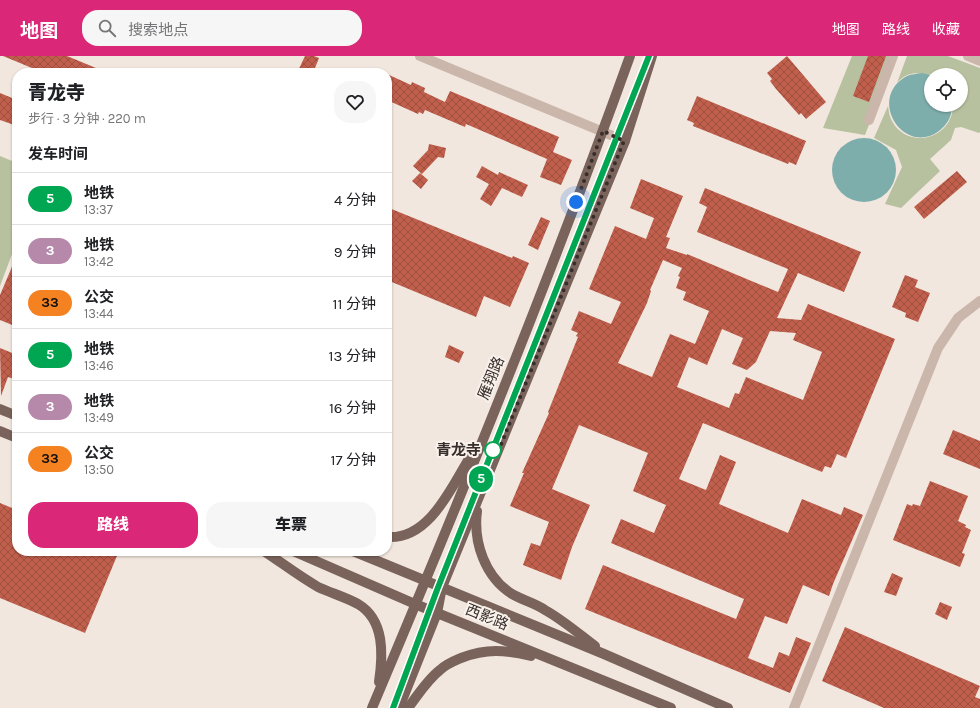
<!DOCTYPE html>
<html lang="zh">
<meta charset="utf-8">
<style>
:root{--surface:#fff;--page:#f6f6f6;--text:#202124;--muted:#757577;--line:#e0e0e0;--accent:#db2777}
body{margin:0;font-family:Karla,"Noto Sans SC",sans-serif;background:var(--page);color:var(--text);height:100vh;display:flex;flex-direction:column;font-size:15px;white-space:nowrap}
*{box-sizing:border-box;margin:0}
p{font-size:13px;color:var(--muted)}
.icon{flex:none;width:22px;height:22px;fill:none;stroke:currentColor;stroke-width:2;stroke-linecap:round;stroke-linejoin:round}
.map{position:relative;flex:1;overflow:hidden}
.panel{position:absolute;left:12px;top:12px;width:380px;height:488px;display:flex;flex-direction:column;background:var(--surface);border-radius:16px;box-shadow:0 1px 3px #0004}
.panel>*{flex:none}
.badge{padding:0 8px;border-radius:13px;font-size:14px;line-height:26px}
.controls{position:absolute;left:924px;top:12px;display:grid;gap:8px}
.controls a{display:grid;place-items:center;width:44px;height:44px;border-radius:50%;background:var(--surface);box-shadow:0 1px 3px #0004;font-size:20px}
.you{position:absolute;width:20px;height:20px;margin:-10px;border:3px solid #fff;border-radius:50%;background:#1a73e8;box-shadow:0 0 0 6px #1a73e833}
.map>.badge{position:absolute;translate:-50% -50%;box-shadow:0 0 0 2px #fff}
h2{padding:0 16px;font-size:15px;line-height:36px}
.round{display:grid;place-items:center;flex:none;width:42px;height:42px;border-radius:16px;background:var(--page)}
.headline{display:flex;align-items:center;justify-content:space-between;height:68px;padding:0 16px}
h1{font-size:19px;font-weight:800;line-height:30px}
.primary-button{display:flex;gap:8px;margin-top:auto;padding:8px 16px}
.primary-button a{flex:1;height:46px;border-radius:16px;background:var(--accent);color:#fff;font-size:16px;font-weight:800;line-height:46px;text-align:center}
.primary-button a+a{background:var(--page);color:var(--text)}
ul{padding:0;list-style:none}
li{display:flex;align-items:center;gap:12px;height:52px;padding:0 16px;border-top:1px solid var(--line)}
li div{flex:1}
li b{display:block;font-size:15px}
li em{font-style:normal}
li .badge{min-width:44px;font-weight:700;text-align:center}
header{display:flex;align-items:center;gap:24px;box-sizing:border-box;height:56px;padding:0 20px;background:var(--accent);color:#fff}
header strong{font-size:19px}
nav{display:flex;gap:22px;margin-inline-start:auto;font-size:14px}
.search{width:280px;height:36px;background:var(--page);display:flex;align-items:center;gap:10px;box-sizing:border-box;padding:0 14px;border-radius:16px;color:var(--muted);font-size:15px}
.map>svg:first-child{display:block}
.green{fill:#b8c19f}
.water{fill:#7eaeac}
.building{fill:url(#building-cross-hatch);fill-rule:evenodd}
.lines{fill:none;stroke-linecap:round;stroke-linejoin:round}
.minor{stroke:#cab6aa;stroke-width:10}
.major{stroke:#79635b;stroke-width:10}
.line-casing{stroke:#fff;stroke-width:9}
.line{stroke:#00a651;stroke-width:6}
.walk{stroke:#372d2a;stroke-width:4;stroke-dasharray:0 7.2}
.stop-dot{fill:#fff;stroke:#00a651;stroke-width:2}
.labels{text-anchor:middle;stroke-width:4;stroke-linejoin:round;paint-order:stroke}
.street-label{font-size:15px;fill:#372d2a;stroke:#f9f1eb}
.stop-label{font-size:15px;font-weight:bold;fill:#372d2a;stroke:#f9f1eb;text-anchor:end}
</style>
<header>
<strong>地图</strong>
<div class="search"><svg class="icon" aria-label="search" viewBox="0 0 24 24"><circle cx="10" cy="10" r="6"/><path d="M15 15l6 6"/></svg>搜索地点</div>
<nav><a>地图</a><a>路线</a><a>收藏</a></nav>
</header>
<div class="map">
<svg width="980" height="652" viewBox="0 0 980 652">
<defs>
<pattern id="building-cross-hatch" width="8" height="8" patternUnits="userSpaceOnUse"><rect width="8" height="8" fill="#c15f4d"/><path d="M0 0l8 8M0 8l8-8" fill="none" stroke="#9e4f40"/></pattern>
</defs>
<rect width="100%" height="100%" fill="#f2e7de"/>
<!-- green -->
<g class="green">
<path d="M852 0H896L865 79 823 72Z"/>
<path d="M907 0H948L980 12V76L979 77 961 71 955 72 951 84 930 103 940 115 901 152 885 148 902 111 896 94 874 82 888 50C889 55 889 60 892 65 908 95 953 83 953 49H961V19C953 19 944 20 935 19 920 18 909 13 897 27Z"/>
<path d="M0 100 17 107V185L0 230Z"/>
</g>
<!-- water -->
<g class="water">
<path d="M922 17 931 19V49H952C952 60 948 68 939 75 904 101 866 42 907 20 911 18 917 18 922 17Z"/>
<circle cx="864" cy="114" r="32"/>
</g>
<!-- building -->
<g class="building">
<path d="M3 0H67L108 17H44Z"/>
<path d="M305 0H314L319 2 313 17H297Z"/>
<path d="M787 0 826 46 806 63 801 57 799 59 776 33 770 25 772 23 767 17Z"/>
<path d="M868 0H886L869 46 853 40Z"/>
<path d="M387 18 411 29 412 26 425 32 424 36 445 46 450 35 559 81 553 96 572 104 561 129 540 121 547 103 466 68 465 71 425 54 423 58 419 56 418 58 387 44Z"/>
<path d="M0 37 17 44V70L0 64Z"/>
<path d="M697 40 806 85 796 109 789 106 788 108 693 70 694 67 687 64Z"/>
<path d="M429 88 446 92 444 102 438 101 422 118 413 110 428 94Z"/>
<path d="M482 110 498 119 499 116 528 129 522 141 502 132 491 150 480 143 489 128 476 121Z"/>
<path d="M957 115 967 126 924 163 914 151Z"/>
<path d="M420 117 428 124 421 133 412 125Z"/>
<path d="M641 123 683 140 666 181 670 182 666 192 687 199V198L778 236 788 213 697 176 707 151 699 147 705 132 861 196 844 236 798 217 777 262 801 264 808 248 895 283 846 402 837 398 831 412 825 410 822 416 703 367 679 423 706 434 720 399 736 406 719 448 788 477 802 443 841 459 844 451 863 459 833 528 829 540 803 529 787 568 765 560 748 602 773 612 779 596 789 600 796 581 811 587 790 637 585 553 603 509 736 563 744 543 611 487 621 463 654 477 666 449 633 435 648 397 579 369 552 433 590 449 572 491 561 524 523 509 531 487 540 490 549 466 510 450 524 417H522L549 357 548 356 578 281 576 280 578 277 571 274 579 255 611 268 621 246 589 233 615 170 646 183 654 162 630 152ZM663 204 682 212 678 220 680 221 676 232 686 236 683 244 709 255 695 288 670 278 652 321 618 307 647 247 651 235 650 234ZM722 273 743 282 732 308 747 314 756 306 770 275 796 277 793 284 822 296 803 344 746 321 739 338 735 337 729 352 677 331 689 301 707 309Z"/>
<path d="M389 152 512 202 513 200 529 207 510 251 484 240 476 261 387 224V158Z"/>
<path d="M541 161 550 165 538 194 528 189Z"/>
<path d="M17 199V271L0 264V239Z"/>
<path d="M905 219 918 224 915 231 930 237 918 266 905 261 906 257 892 251Z"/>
<path d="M449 289 464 296 459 307 445 301Z"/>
<path d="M0 292 17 299V324L8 321 1 340Z"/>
<path d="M953 374 980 385V413L943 398Z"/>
<path d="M930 425 968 440 958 465 966 469 965 471 971 474 962 497 965 498 960 511 893 484 907 448 912 450 913 448 920 450Z"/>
<path d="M0 447 17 454V495H119L85 577 0 542Z"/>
<path d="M892 517 903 522 896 540 884 536Z"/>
<path d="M940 546 952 551 947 564 935 558Z"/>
<path d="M845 571 980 630 975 641 980 643V652H884L822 625Z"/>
</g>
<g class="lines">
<!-- minor -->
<g class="minor">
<path d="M420 0 625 85"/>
<path d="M968 0 980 5"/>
<path d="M869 64 893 0"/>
<path d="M794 652 938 292 958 262 980 245"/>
</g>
<!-- major -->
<g class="major">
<path d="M0 353 17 360"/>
<path d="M0 375 17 382"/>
<path d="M477 455C473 486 485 521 512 538 522 544 535 547 545 554 563 564 579 578 595 590"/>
<path d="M387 481C429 484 451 432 470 401"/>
<path d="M264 495C282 507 299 520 318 531 331 537 345 541 358 548 385 564 383 599 379 626"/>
<path d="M293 495 415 548 671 652"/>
<path d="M353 495 604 598 728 652"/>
<path d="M372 652C463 437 551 220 630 0"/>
<path d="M399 652 437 557 442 531 625 85 652 0"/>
<path d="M408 652C418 639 427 624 440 614 446 608 454 605 461 602 487 592 505 594 531 600"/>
</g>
</g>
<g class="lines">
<defs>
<path id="line" d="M393 652 437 534 649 0"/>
</defs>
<!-- line casing -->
<use href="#line" class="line-casing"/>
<!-- line -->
<use href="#line" class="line"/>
<!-- walk -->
<path class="walk" d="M493 394 498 396 624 85 603 75 576 146"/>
</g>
<!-- markers -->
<circle class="stop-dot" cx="493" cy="394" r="8"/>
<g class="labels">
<!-- street labels -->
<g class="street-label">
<text transform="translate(491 322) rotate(-68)" y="5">雁翔路</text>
<text transform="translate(487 561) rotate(22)" y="5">西影路</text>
</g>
<!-- stop labels -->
<g class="stop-label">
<text x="481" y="399">青龙寺</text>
</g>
</g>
</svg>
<div class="controls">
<a><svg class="icon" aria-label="locate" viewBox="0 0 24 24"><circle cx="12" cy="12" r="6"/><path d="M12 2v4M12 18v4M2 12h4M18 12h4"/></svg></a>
</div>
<div class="you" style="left:576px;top:146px"></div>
<b class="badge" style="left:481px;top:423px;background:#00a651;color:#fff">5</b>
<section class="panel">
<div class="headline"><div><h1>青龙寺</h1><p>步行 · 3 分钟 · 220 m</p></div><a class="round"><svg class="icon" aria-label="heart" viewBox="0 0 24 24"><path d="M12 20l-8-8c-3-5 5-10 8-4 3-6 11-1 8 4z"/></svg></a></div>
<h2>发车时间</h2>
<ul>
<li><span class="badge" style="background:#00a651;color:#fff">5</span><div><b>地铁</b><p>13:37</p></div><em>4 分钟</em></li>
<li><span class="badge" style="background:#b688a9;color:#fff">3</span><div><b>地铁</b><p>13:42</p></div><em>9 分钟</em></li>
<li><span class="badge" style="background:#f58220;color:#111">33</span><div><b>公交</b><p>13:44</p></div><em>11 分钟</em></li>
<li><span class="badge" style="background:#00a651;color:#fff">5</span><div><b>地铁</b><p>13:46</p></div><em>13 分钟</em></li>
<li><span class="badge" style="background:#b688a9;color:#fff">3</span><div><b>地铁</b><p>13:49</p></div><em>16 分钟</em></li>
<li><span class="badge" style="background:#f58220;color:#111">33</span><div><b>公交</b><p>13:50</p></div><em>17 分钟</em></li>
</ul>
<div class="primary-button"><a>路线</a><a>车票</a></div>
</section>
</div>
